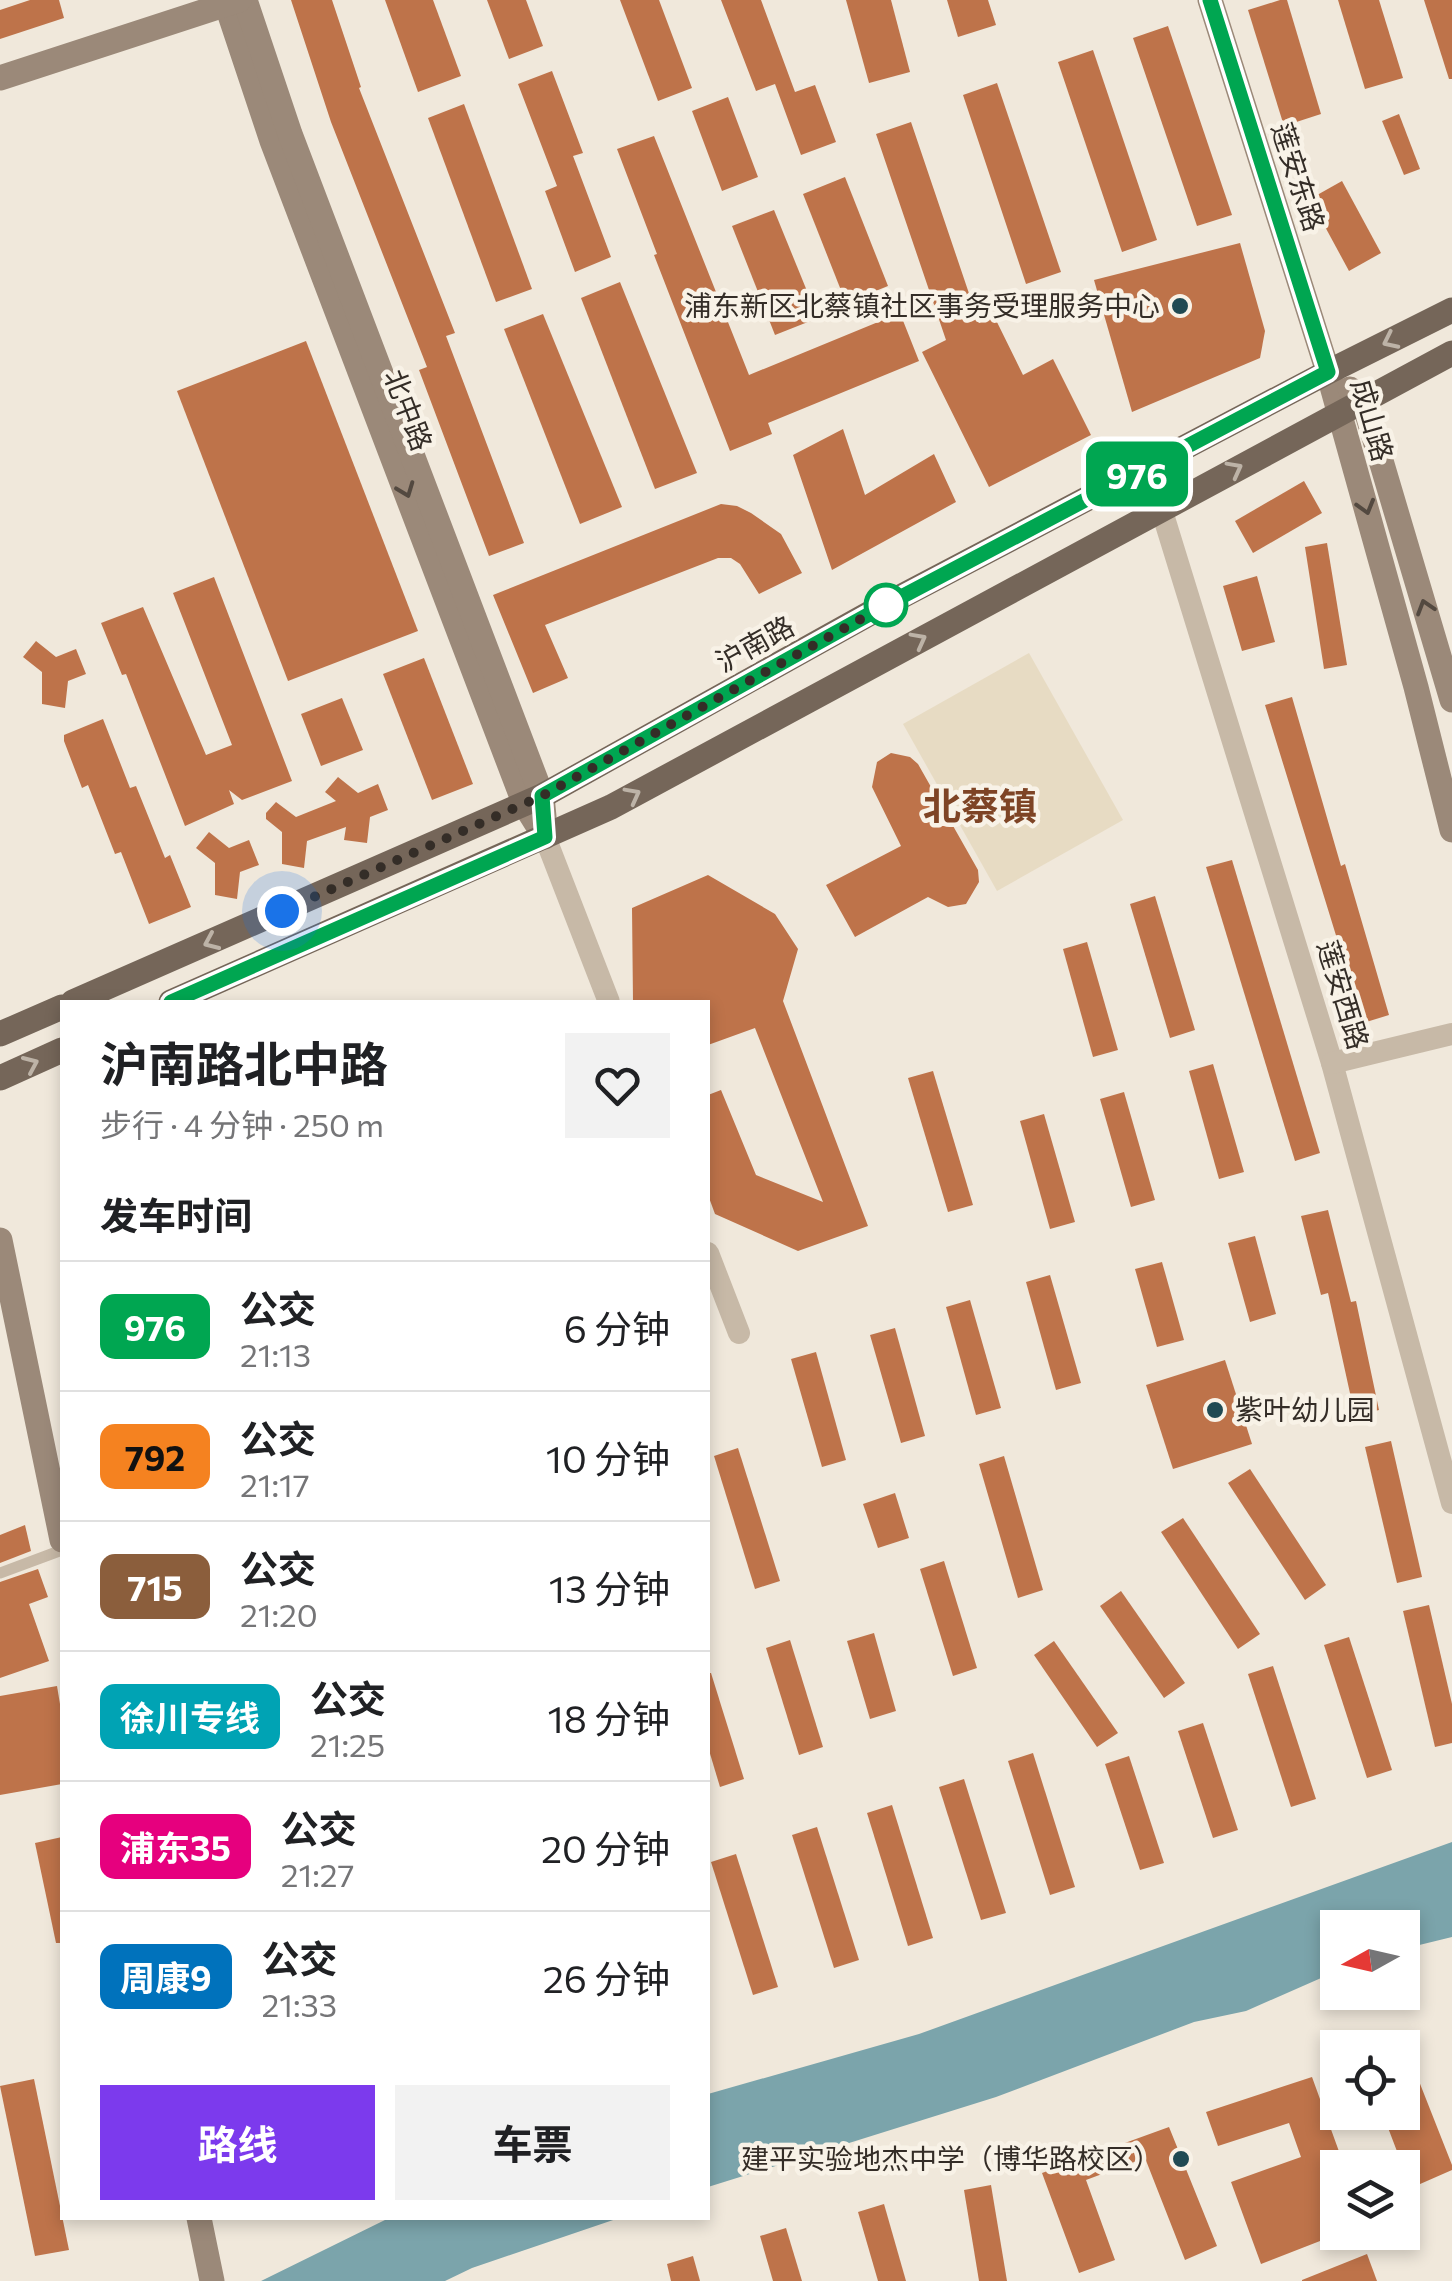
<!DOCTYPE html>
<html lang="zh">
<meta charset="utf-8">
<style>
:root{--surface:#fff;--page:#f2f2f2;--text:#202124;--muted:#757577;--line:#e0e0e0;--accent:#7c3aed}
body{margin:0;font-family:Commissioner,"Noto Sans SC",sans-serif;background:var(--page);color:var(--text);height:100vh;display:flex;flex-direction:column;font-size:38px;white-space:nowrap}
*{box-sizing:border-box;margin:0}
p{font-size:32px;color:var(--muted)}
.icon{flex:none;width:55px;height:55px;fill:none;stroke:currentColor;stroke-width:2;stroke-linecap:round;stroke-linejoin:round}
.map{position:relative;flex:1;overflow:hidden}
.drawer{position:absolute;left:60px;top:1000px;width:650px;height:1220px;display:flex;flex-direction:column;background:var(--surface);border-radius:0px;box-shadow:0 5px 15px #0003}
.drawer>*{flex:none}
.badge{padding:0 20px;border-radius:15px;font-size:35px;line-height:65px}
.needle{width:65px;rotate:262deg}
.controls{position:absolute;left:1320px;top:1910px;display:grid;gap:20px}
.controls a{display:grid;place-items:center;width:100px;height:100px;border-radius:0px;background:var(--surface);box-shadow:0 5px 15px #0003;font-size:50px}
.you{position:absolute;width:50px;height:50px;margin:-25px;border:8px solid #fff;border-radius:50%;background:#1a73e8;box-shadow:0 0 0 15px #1a73e833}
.map>.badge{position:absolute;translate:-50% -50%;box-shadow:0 0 0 5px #fff}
h2{padding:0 40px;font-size:38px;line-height:90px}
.round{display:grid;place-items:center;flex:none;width:105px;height:105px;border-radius:0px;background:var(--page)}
.headline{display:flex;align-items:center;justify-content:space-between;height:170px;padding:0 40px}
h1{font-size:48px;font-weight:700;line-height:75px}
.button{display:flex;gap:20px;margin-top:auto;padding:20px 40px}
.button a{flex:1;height:115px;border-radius:0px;background:var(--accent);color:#fff;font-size:40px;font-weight:700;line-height:115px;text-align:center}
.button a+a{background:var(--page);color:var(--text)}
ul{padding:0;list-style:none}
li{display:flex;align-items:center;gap:30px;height:130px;padding:0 40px;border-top:2px solid var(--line)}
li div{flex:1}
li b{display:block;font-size:38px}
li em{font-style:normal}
li .badge{min-width:110px;font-weight:700;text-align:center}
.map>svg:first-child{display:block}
.plaza{fill:#e7dbc3}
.water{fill:#7ba4ab}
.building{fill:#be734a}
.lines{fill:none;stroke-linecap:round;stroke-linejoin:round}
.lane{stroke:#c7b9a7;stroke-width:11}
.street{stroke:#c7b9a7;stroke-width:22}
.secondary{stroke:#9b8979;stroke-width:25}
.primary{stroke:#756659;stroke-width:25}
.oneway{stroke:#bdb3a7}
.oneway2{stroke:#534940}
.line-casing{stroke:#fff;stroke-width:22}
.line{stroke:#00a651;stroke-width:15}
.walk{stroke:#342d27;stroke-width:10;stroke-dasharray:0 18}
.poi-dot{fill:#204a53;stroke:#f8f2e7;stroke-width:4}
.stop-dot{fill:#fff;stroke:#00a651;stroke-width:5}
.labels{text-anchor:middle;stroke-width:9;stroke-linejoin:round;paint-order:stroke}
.street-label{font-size:28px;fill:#342d27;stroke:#f8f2e7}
.poi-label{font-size:28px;fill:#342d27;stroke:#f8f2e7;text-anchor:end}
.district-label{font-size:38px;font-weight:bold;fill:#7e4425;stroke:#f8f2e7}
</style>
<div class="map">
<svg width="1452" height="2281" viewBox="0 0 1452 2281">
<rect width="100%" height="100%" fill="#f0e8db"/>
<!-- plaza -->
<path class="plaza" d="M1029 653 1123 820 997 891 903 724Z"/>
<!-- water -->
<g class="water">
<path d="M1452 1842V1937L1403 1949 1402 1928H1338L1337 1971 1246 2011 1194 2022 996 2097 708 2187V2094L919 2034Z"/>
<path d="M389 2218H619L472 2268 445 2281H261Z"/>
</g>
<!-- building -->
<g class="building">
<path d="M30 0H59L64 18 0 39V10Z"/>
<path d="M291 0H332L361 87 359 88 455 333 446 336 524 543 489 556 419 370 427 367 331 122Z"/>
<path d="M385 0H433L461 76 418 92Z"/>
<path d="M487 0H526L543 46 509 59Z"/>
<path d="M620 0H659L692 88 658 101Z"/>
<path d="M721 0H761L795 92 815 85 836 142 801 155 775 84 756 91Z"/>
<path d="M846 0H891L910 72 869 83Z"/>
<path d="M947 0H988L996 25 958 37Z"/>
<path d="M1280 0H1287L1321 114 1284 126 1248 10Z"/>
<path d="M1338 0H1379L1403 78 1365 89Z"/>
<path d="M1424 0H1452V79H1449Z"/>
<path d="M1168 26 1232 215 1197 226 1133 38Z"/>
<path d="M1093 50 1157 240 1122 252 1058 62Z"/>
<path d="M552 71 583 153 573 156 611 257 575 272 545 191 557 186 518 84Z"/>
<path d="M997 83 1061 272 1026 284 963 95Z"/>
<path d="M728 97 758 177 722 191 692 111Z"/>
<path d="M464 104 532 289 496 302 428 118Z"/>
<path d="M1399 114 1420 169 1404 175 1382 121Z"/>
<path d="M911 122 979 323 994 316 1023 375 1053 359 1091 435 989 487 922 352 946 340 876 134Z"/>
<path d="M654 136 749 375 900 313 919 361 768 423 772 434 730 451 654 255 657 254 617 149Z"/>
<path d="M845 177 888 286 846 303 803 194Z"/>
<path d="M1342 181 1381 253 1349 271 1310 199Z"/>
<path d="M774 210 818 318 775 335 732 226Z"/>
<path d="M1240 243 1265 331 1260 358 1132 412 1094 280Z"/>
<path d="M620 282 697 473 655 489 581 298Z"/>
<path d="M543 314 622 507 580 524 504 329Z"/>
<path d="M306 341 418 631 288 681 177 391Z"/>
<path d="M843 429 865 495 934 454 956 502 832 570 793 455Z"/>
<path d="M1304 481 1322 513 1253 553 1235 521Z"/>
<path d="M721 504 737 506 751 513 781 534 802 573 759 594 740 564 731 558H718L545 625 568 678 533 693 493 595Z"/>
<path d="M1327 543 1347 665 1324 669 1305 547Z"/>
<path d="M1257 576 1275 642 1242 651 1223 586Z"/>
<path d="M214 577 292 781 242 800 229 790 234 804 185 826 126 674 122 675 101 623 143 607 206 755 232 745 173 593Z"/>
<path d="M36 641 56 657 76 649 86 674 68 681 65 708 42 704V672L23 657Z"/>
<path d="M424 658 473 784 432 800 383 674Z"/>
<path d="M1292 697 1341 866 1345 864 1389 1015 1363 1023 1265 705Z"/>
<path d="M342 698 363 750 321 766 301 714Z"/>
<path d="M103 719 130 788 136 786 165 858 170 855 191 907 149 924 121 852 115 854 88 785 82 788 64 741V735Z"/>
<path d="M891 753 910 757 918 764 978 870 979 882 966 904 948 907 928 897 855 937 826 885 901 846 872 787 877 762Z"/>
<path d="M338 777 358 793 378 784 388 810 370 817 367 843 344 840 346 827 307 841 304 868 282 864V832L266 819V813L276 802 296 817 336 801 325 792Z"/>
<path d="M209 832 229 848 249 840 259 865 240 872 237 899 215 895V863L196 848Z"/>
<path d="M1232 860 1320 1153 1295 1161 1206 867Z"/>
<path d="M708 875 775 914 798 949 783 1001 868 1226 798 1251 715 1214 708 1195V1095L721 1090 756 1175 823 1202 755 1028 708 1045V1002H633L632 908Z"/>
<path d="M1155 896 1195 1030 1170 1038 1130 904Z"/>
<path d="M1087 942 1118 1050 1093 1057 1063 949Z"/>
<path d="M1213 1064 1244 1172 1219 1179 1189 1071Z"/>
<path d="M933 1071 973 1205 948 1212 908 1078Z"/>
<path d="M1124 1092 1155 1200 1131 1207 1100 1099Z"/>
<path d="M1044 1114 1075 1222 1050 1229 1020 1121Z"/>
<path d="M1328 1210 1351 1302 1356 1301 1379 1410 1355 1416 1328 1293 1321 1295 1301 1216Z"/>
<path d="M1255 1236 1276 1314 1250 1322 1228 1243Z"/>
<path d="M1162 1262 1184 1340 1157 1347 1135 1269Z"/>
<path d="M1050 1275 1081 1383 1056 1390 1026 1282Z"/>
<path d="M970 1300 1001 1408 976 1415 946 1307Z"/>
<path d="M895 1328 925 1436 901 1443 870 1335Z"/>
<path d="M816 1352 846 1460 822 1467 791 1359Z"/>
<path d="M1225 1360 1252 1444 1173 1469 1146 1385Z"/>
<path d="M1391 1441 1422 1577 1397 1583 1365 1447Z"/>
<path d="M738 1448 780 1581 755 1589 714 1456Z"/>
<path d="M1004 1456 1043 1590 1018 1598 979 1464Z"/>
<path d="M1250 1469 1326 1585 1305 1600 1228 1483Z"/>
<path d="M895 1493 909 1538 878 1548 863 1504Z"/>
<path d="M1183 1518 1260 1634 1238 1649 1161 1532Z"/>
<path d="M25 1525 31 1551 0 1563V1535Z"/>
<path d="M944 1561 977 1668 953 1676 920 1569Z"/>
<path d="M38 1569 48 1597 29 1604 49 1661 0 1678V1582Z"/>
<path d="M1121 1591 1185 1683 1164 1698 1100 1606Z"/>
<path d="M1429 1605 1452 1704V1743L1435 1747 1403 1611Z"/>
<path d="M874 1633 896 1711 870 1719 847 1641Z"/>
<path d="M1349 1637 1392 1770 1367 1778 1324 1645Z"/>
<path d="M790 1640 823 1747 799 1755 766 1648Z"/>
<path d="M1054 1641 1118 1733 1097 1747 1034 1655Z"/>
<path d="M1273 1666 1316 1799 1291 1807 1248 1674Z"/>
<path d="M708 1673H711L744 1779 720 1787 708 1747Z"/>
<path d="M57 1686 62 1716V1784L0 1795V1696Z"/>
<path d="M1203 1723 1238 1830 1213 1838 1178 1731Z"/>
<path d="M1033 1753 1075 1887 1050 1895 1008 1761Z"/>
<path d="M1129 1756 1164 1863 1140 1870 1105 1764Z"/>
<path d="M964 1779 1006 1913 981 1920 939 1787Z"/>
<path d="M892 1805 933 1938 908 1946 867 1813Z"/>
<path d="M817 1827 859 1960 834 1968 792 1835Z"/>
<path d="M62 1837V1943H56L35 1843Z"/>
<path d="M736 1854 778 1987 753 1995 711 1862Z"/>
<path d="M1402 2038 1452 2165V2170L1411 2188 1382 2112H1402Z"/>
<path d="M1312 2077 1345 2168H1338V2234L1261 2264 1231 2182 1301 2157 1289 2123 1218 2146 1206 2112Z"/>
<path d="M34 2079 69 2250 35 2256 0 2086Z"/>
<path d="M1169 2127 1217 2246 1185 2260 1145 2158 1086 2180 1115 2260 1079 2273 1042 2173Z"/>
<path d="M991 2185 1007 2281H979L964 2190Z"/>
<path d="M884 2204 906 2281H878L858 2212Z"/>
<path d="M786 2228 802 2281H773L760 2236Z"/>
<path d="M1367 2254 1377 2281H1302V2280Z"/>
<path d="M693 2256 700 2281H671L667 2264Z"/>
</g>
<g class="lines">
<!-- lane -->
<path class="lane" d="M0 1573 62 1550"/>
<!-- street -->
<g class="street">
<path d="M1161 508 1332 1063 1452 1503"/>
<path d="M545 837 609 1002"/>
<path d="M1332 1063 1452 1034"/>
<path d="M708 1253 739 1333"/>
</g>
<!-- secondary -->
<g class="secondary">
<path d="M225 0 272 141 525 805 545 837"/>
<path d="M245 0 290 134 542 796 544 817"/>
<path d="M1210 0 1328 372 1416 687 1452 830"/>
<path d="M0 78 239 0"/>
<path d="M1350 389 1363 400 1452 700"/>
<path d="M0 1240 62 1540"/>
<path d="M199 2218 212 2281"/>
</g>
<!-- primary -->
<g class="primary">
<path d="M73 1002 542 796 883 606 1328 372 1452 310"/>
<path d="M171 1002 611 807 1452 353"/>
<path d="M0 1034 62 1007"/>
<path d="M0 1078 62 1050"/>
</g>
</g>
<!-- one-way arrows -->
<defs><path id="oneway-chevron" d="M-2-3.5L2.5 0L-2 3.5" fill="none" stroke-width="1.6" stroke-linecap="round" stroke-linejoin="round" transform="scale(2.5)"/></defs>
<g class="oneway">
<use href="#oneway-chevron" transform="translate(1390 341) rotate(154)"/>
<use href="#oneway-chevron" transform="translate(1235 469) rotate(-28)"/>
<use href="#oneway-chevron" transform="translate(919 640) rotate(-28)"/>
<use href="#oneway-chevron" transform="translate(633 795) rotate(-28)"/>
<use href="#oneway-chevron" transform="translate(211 942) rotate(156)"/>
<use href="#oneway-chevron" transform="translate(31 1064) rotate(-24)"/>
</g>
<g class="oneway2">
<use href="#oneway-chevron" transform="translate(406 490) rotate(69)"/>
<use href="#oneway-chevron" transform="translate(1366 507) rotate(74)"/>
<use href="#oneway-chevron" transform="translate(1425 607) rotate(-107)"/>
</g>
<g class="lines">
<defs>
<path id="line" d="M171 1002 545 837 542 796 884 606 1328 372 1210 0"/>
</defs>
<!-- line casing -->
<use href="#line" class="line-casing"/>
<!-- line -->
<use href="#line" class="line"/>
<!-- walk -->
<path class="walk" d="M282 911 542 796 886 605"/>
</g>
<!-- markers -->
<g class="poi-dot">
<circle cx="1180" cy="306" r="10"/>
<circle cx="1215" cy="1410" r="10"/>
<circle cx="1181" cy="2159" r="10"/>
</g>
<circle class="stop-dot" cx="886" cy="605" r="20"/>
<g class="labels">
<!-- street labels -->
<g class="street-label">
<text transform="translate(1298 177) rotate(72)" y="10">莲安东路</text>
<text transform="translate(408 410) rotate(69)" y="10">北中路</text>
<text transform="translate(1372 420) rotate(74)" y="10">成山路</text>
<text transform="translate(755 644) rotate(-29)" y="10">沪南路</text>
<text transform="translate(1343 995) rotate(73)" y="10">莲安西路</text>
</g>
<!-- poi labels -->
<g class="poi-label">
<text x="1160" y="316">浦东新区北蔡镇社区事务受理服务中心</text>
<text x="1235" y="1420" text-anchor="start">紫叶幼儿园</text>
<text x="1161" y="2169">建平实验地杰中学（博华路校区）</text>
</g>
<!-- district labels -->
<g class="district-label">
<text x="980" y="820">北蔡镇</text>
</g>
</g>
</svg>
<div class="controls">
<a><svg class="needle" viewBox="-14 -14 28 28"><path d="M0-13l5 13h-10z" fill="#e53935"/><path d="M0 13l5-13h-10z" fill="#757577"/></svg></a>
<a><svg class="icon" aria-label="locate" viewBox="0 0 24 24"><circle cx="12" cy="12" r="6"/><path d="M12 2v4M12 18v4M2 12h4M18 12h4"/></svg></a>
<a><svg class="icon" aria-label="layers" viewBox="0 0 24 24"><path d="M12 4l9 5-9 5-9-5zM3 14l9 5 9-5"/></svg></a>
</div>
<div class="you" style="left:282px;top:911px"></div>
<b class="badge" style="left:1137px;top:474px;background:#00a651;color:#fff">976</b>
<section class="drawer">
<div class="headline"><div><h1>沪南路北中路</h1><p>步行 · 4 分钟 · 250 m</p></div><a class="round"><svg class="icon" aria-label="heart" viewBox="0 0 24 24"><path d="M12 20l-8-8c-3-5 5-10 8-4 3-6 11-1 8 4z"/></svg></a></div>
<h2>发车时间</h2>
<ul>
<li><span class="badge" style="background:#00a651;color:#fff">976</span><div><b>公交</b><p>21:13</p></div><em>6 分钟</em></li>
<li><span class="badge" style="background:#f58220;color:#111">792</span><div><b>公交</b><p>21:17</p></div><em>10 分钟</em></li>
<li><span class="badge" style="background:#8b5e3c;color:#fff">715</span><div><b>公交</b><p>21:20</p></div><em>13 分钟</em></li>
<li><span class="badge" style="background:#00a3b4;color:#fff">徐川专线</span><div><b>公交</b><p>21:25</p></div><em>18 分钟</em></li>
<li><span class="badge" style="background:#e6007e;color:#fff">浦东35</span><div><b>公交</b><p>21:27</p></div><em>20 分钟</em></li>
<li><span class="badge" style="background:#0072bc;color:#fff">周康9</span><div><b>公交</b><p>21:33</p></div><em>26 分钟</em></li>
</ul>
<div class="button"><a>路线</a><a>车票</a></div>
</section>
</div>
